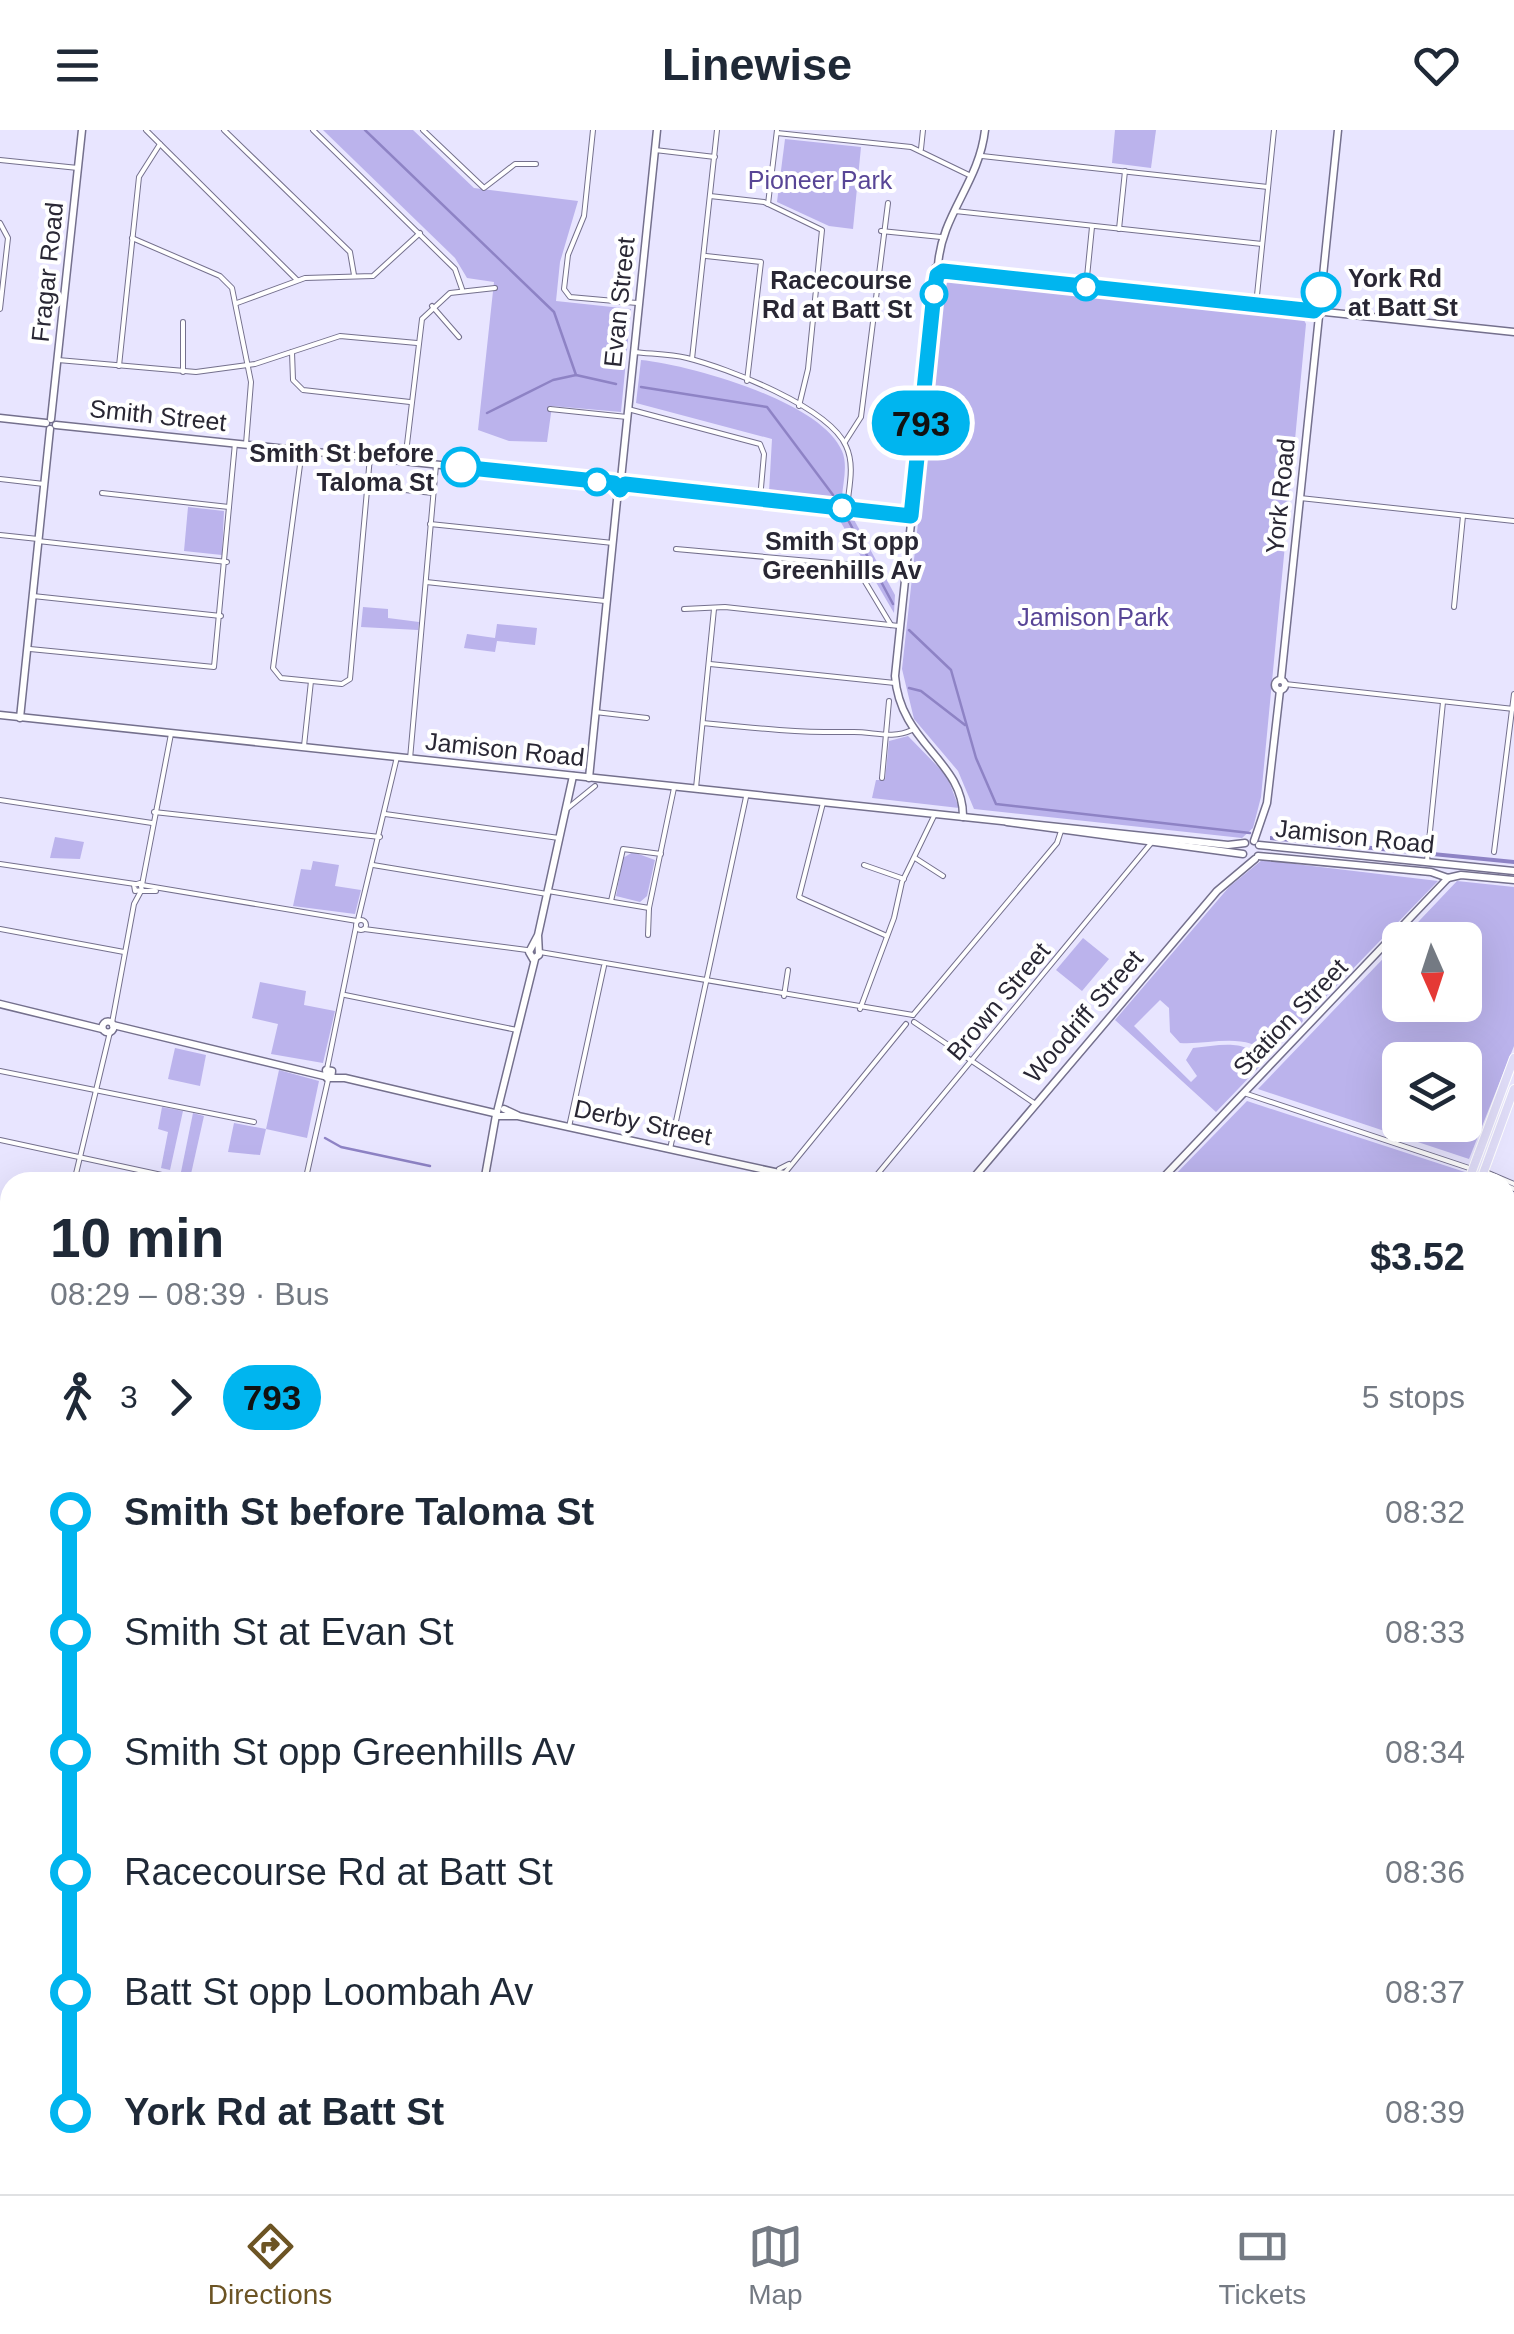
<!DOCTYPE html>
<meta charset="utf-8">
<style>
:root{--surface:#fff;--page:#f2f2f3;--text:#1f2937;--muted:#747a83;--line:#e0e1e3;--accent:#6c5424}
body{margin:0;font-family:Arial,sans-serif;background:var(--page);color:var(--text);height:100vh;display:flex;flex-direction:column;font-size:38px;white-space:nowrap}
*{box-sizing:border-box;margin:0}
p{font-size:32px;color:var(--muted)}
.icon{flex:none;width:55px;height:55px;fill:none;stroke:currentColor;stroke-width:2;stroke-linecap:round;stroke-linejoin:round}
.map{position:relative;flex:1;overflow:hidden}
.panel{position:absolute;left:0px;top:1042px;width:1515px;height:1022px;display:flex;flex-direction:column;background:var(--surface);border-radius:30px 30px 0 0;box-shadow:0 10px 40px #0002}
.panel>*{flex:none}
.badge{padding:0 20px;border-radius:32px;font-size:35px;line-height:65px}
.needle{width:65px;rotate:177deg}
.controls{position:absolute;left:1382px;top:792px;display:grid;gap:20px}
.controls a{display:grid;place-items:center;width:100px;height:100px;border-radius:15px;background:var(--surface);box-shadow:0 10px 40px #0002;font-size:50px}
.map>.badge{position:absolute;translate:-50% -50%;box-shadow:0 0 0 5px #fff}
.legs{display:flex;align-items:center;gap:15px;height:110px;padding:0 50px;font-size:32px}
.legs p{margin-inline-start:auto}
.overview{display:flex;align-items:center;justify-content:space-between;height:170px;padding:0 50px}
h1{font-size:55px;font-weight:600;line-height:75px}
ul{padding:0 50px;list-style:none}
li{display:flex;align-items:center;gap:35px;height:120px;font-size:38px}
li i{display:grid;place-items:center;width:15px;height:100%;margin:0 12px;background:currentColor}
li i::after{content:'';width:25px;height:25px;margin:-12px;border:8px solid;border-radius:50%;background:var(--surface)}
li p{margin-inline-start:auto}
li:first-child i{background:linear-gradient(#0000 50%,currentColor 0)}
li:last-child i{background:linear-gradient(currentColor 50%,#0000 0)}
header{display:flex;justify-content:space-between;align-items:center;height:130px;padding:0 50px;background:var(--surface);font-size:45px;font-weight:600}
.menu{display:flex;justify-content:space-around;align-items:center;height:140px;border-top:2px solid var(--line);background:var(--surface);font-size:28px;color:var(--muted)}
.menu a{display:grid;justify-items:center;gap:5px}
.menu .selected{color:var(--accent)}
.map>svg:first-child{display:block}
.green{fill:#bbb3ec;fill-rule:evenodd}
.water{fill:#8e83c5}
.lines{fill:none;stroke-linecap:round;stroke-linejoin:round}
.stream{stroke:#8e83c5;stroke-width:2.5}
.street-casing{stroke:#74708d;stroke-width:6}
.secondary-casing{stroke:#74708d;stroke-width:9}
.primary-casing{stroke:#fff;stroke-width:10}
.highway-casing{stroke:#fff;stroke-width:12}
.street{stroke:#fff;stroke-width:4}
.secondary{stroke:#fff;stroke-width:6}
.primary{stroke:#e0ddf8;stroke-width:8}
.highway{stroke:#ccc6f3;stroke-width:10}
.rail-casing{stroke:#878497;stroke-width:6}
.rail{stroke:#fff;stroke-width:2.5;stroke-dasharray:8;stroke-linecap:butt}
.line-1-casing{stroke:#fff;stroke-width:22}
.line-1{stroke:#00b5ef;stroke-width:15}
.stop-1-dot{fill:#fff;stroke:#00b5ef;stroke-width:5}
.labels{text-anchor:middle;stroke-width:8;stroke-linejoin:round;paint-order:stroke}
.park-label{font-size:25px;fill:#584596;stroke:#fff}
.street-label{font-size:25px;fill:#292734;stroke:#fff}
.stop-label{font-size:25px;font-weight:bold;fill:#292734;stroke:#fff;text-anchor:end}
</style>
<header><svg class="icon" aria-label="menu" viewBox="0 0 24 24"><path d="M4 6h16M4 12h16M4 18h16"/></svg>Linewise<svg class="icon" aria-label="heart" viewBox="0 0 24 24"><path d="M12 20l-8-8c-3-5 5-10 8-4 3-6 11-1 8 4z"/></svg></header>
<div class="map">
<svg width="1514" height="2064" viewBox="0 0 1514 2064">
<rect width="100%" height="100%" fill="#e8e5ff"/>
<!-- green -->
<g class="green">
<path d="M323 0H413L474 58 578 71 560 132 556 171 631 179 621 282 552 276 547 312 509 311 478 300 494 152 467 148 455 128Z"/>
<path d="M1115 0H1156L1151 38 1112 33Z"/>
<path d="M785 9 861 17 853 99 829 96 777 72Z"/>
<path d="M945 147 1302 186 1306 194 1261 667 1253 698 1242 708 974 679 958 641 914 589 902 539Z"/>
<path d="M641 230C690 235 821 271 842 321 848 335 843 352 842 367L769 362 772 309 636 273Z"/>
<path d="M188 377 224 381 222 425 184 421Z"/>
<path d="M836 384 852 386 895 465 894 483Z"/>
<path d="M363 477 388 479V488L419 492 418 500 361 497Z"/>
<path d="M497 494 537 498 535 515 497 511 495 522 464 518 467 504 495 508Z"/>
<path d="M908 606 947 646 959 678 872 668 876 650H885L889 611Z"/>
<path d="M55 707 84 712 80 729 50 728Z"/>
<path d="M633 722 655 730 647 766 640 772 616 766 623 728Z"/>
<path d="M1262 730 1438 751 1312 881 1306 876 1300 882 1303 891 1269 926C1248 901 1211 915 1180 913L1170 902 1169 878 1160 870 1134 896 1191 952 1197 946 1186 930 1193 918C1219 916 1248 907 1263 933L1216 982 1115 890 1229 757Z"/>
<path d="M313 731 339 735 335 756 361 760 355 784 293 776 301 739 311 740Z"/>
<path d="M1457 751 1514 757V916L1469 1029 1258 959 1400 811V875H1465V810H1401ZM1400 930H1465V995H1400Z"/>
<path d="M1083 808 1109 829 1082 861 1056 840Z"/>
<path d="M260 852 306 861 304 875 335 881 323 933 271 924 278 894 252 888Z"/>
<path d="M175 918 206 925 200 956 168 949Z"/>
<path d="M279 940 319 951 307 1008 266 999 260 1025 228 1022 234 993 266 999Z"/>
<path d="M1247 971 1465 1042 1462 1052H1168Z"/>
<path d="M162 977 183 981 170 1040 161 1038 168 1002 158 999Z"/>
<path d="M193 983 204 986 191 1044 181 1042Z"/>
<path d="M1505 1313 1514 1317V1418L1505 1413Z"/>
<path d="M1505 1596 1514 1600V1728L1505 1725Z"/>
<path d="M0 1717 10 1718V1790L0 1801Z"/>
<path d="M931 2055H962L972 2064 978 2055H1164L1167 2058 1166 2064 1115 2060 1107 2064 1088 2057 1084 2064H929Z"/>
</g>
<!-- water -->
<path class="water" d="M1270 706 1514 730V734L1270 710Z"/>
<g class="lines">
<!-- stream -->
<g class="stream">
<path d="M365 0 554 182 576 245 616 254"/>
<path d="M641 257 767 277 833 365"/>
<path d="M487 283 553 250 576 245"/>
<path d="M847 388 893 474"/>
<path d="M909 500 951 540 976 628 996 674 1250 703"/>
<path d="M909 558 921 561 965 595"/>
<path d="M325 1008 341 1017 430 1036"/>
<path d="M1505 1522 1514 1524"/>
</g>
<defs>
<g id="street">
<path d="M146 0 297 150"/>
<path d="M224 0 350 122 354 145"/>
<path d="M313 0 455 139 462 159"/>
<path d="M423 0 484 58 515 34H536"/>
<path d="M593 0 584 86 568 125 564 159 570 167 637 173"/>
<path d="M777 3 911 17 969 45"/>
<path d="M921 19 923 0"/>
<path d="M655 20 715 27"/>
<path d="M982 26 1268 57"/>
<path d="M0 30 78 38"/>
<path d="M710 66 764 72 822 100 808 239 799 276"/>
<path d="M768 74 777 0"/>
<path d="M955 81 1262 114"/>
<path d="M0 93 8 108 0 179"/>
<path d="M1119 99 1125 41"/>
<path d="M881 101 941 107"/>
<path d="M132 108 220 146 232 158 251 252 246 314"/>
<path d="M706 126 761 132 747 251"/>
<path d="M1086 157 1092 97"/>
<path d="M237 173 305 148 373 146 420 103"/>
<path d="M1256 175 1274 0"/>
<path d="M432 176 459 207"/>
<path d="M183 192V242"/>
<path d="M292 222 293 250 303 260 410 272"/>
<path d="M634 222C651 224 670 224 687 228 727 238 829 277 846 316 855 335 849 357 847 377"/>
<path d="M692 229 717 0"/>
<path d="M58 230 196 242 255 234 340 206 417 213"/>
<path d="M119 236 139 47 160 14"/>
<path d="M550 279 627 287"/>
<path d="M628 279 760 314 764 324 760 369"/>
<path d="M845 312 861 287 888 73"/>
<path d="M302 320 273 538 281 548 342 554 350 549 370 327"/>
<path d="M405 331 422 189 450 163 495 158"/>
<path d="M0 349 44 354"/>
<path d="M368 356 433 363"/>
<path d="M102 363 229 377"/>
<path d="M1300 368 1514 391"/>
<path d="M430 394 613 413"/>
<path d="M0 405 38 409"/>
<path d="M38 411 227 432"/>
<path d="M676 419 855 435 891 495"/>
<path d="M426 452 605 471"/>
<path d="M33 466 221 486"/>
<path d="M1454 477 1463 386"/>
<path d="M684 479 725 477 899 496"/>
<path d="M30 519 214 537 235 313"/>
<path d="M710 534 895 553"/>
<path d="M1285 554 1514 579"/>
<path d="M595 582 647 588"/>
<path d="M703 593C753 598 801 603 851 602 872 601 891 610 912 600"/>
<path d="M304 616 311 551"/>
<path d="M410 629 436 335"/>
<path d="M882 648 889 571"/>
<path d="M696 658 714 479"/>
<path d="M0 670 152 693"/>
<path d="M823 673 799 767 887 806"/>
<path d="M568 678 595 656"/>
<path d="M154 682 380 707"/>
<path d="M385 684 559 708"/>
<path d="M1494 722 1514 564"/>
<path d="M915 728 943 746"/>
<path d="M1427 731 1443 572"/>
<path d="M0 734 135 754"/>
<path d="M373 735 547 764"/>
<path d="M864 735 904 749"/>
<path d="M140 753 142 760 135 761 134 755Z"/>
<path d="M142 755 357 791"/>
<path d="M142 755 171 604"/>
<path d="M548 761 649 778 674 658"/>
<path d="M611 771 623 719 661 724"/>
<circle cx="361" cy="795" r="5"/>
<path d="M358 790 397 627"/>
<path d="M0 799 124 822"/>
<path d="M364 799 527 820"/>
<path d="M648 805 649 778"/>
<path d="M540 822 913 885"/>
<path d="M345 865 517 900"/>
<path d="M784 866 788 840"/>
<path d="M860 879 894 788 902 752 935 684"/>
<path d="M913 885 1057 713 1061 701"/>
<path d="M914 892 1034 973"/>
<path d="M112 893 134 774 141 761H156"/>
<path d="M327 939 356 797"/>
<path d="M0 941 254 992"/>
<path d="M1244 963 1472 1039"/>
<path d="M569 997 604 836"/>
<path d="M0 1010 194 1052"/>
<path d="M670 1019 746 667"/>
<path d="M779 1039 789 1034"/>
<path d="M1486 1042 1514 1054"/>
<path d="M784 1044 906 894"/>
<path d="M1484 1047 1498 1052"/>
<path d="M74 1052 110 902"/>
<path d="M305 1052 328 950"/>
<path d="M871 1052 1152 712"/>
<path d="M1505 1055 1514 1059"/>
<path d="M0 1094 10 1096"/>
<path d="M1505 1229 1514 1208"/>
<path d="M1505 1232 1514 1238"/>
<path d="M0 1280 10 1282"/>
<path d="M1505 1289H1514"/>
<path d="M0 1392 10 1394"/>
<path d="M0 1452 10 1454"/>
<path d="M0 1502 10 1504"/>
<path d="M0 1611 10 1613"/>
<path d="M0 1686 10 1687"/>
<path d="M0 1812 10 1798"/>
<path d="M0 2004 10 1992"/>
<path d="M81 2055 91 2064"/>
<path d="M187 2055 198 2064"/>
<path d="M321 2063 331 2064"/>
<path d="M41 2064 49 2055"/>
<path d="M163 2064 170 2055"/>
<path d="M241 2064 249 2055"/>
<path d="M357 2064 359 2055"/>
<path d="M421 2064 423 2055"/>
<path d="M1426 2064 1429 2055"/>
</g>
<g id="secondary">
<path d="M938 136C941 85 979 53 985 0"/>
<path d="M935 138H942L941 145 935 143Z"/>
<path d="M943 141 1314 181"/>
<path d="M937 145 895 546C900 614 964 631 963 687"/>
<path d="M1320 175 1338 0"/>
<path d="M1325 182 1514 202"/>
<path d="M0 288 46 293"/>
<path d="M51 289 82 0"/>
<path d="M56 295 614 353"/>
<path d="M621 349 657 0"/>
<path d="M625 355 911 385"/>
<circle cx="1280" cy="555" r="5"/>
<path d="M1281 550 1319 186"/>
<path d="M0 585 1228 715 1245 713"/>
<path d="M20 588 50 299"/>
<path d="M589 648 618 360"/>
<path d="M1007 692 1243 724"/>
<path d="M1254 711 1267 673 1280 560"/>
<path d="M1259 715 1514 741"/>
<path d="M1258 726 1431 742 1448 748"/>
<path d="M1448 748 1461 745 1514 750"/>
<path d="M538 805 539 825 533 829 529 822 538 805 573 646"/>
<path d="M535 829 496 986H518L784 1044 779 1050 773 1046"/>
<path d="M0 874 102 899"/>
<circle cx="108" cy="897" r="5.5"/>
<path d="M113 895 324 946"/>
<path d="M331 948 332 941 326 940 327 948H345L494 983"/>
<path d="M504 979 517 985"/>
<path d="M784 1044 797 1052"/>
<path d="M484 1052 496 985"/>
<path d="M970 1052 1217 761 1255 729"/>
<path d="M1159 1052 1448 748"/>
<path d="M0 1179 10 1180"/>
<path d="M0 1865 10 1861"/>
<path d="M809 2055 848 2062"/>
<path d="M849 2064 852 2058 857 2064"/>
</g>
<g id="primary">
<path d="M1468 1052 1514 928"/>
<path d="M1480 1052 1514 959"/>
<path d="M1171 2064 1173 2055"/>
<path d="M1178 2064 1180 2055"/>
</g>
<g id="highway">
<path d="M0 1185 10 1190"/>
<path d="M1505 1580 1514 1585"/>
<path d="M1505 1591 1514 1595"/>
</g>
</defs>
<!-- street casing -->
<use href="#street" class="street-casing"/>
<!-- secondary casing -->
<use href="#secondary" class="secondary-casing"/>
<!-- primary casing -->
<use href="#primary" class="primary-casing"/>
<!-- highway casing -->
<use href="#highway" class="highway-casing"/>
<!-- street -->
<use href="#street" class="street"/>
<!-- secondary -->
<use href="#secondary" class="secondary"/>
<!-- primary -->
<use href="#primary" class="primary"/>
<!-- highway -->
<use href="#highway" class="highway"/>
<defs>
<g id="rail">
<path d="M0 1249 10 1254"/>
<path d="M1505 1734 1514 1736"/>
</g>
</defs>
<!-- rail casing -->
<use href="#rail" class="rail-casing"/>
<!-- rail -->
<use href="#rail" class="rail"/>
</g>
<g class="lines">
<defs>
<path id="line-1" d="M461 337 614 353 620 360 625 354 911 386 934 163 937 145 943 141 1314 181 1320 175 1321 162"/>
</defs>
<!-- line-1 casing -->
<use href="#line-1" class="line-1-casing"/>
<!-- line-1 -->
<use href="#line-1" class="line-1"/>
</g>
<!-- markers -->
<g class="stop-1-dot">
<circle cx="1086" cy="157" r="12"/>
<circle cx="1321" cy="162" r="18"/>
<circle cx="934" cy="164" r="12"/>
<circle cx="461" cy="337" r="18"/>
<circle cx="597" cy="352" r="12"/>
<circle cx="842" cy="378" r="12"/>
</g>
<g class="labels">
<!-- park labels -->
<g class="park-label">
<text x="820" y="59">Pioneer Park</text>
<text x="1093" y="496">Jamison Park</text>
</g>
<!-- street labels -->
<g class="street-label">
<text transform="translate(47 142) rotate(-84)" y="9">Fragar Road</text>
<text transform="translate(619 172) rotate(-84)" y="9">Evan Street</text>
<text transform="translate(158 285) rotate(6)" y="9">Smith Street</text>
<text transform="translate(1280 366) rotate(-84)" y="9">York Road</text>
<text transform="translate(505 619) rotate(6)" y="9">Jamison Road</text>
<text transform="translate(1355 706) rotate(6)" y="9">Jamison Road</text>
<text transform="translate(998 871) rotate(-50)" y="9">Brown Street</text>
<text transform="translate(1083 886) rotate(-49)" y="9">Woodriff Street</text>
<text transform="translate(1290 887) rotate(-46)" y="9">Station Street</text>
<text transform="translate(643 992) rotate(12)" y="9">Derby Street</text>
</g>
<!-- stop labels -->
<g class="stop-label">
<text x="1348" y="157" text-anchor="start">York Rd<tspan x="1348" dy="29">at Batt St</tspan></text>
<text x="912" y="159">Racecourse<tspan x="912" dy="29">Rd at Batt St</tspan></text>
<text x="434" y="332">Smith St before<tspan x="434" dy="29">Taloma St</tspan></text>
<text x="842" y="420" text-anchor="middle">Smith St opp<tspan x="842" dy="29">Greenhills Av</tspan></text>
</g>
</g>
</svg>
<div class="controls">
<a><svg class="needle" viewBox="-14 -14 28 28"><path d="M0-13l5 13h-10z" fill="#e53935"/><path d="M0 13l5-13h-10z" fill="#747a83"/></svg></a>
<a><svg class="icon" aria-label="layers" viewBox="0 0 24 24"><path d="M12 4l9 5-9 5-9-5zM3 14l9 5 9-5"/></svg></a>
</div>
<b class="badge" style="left:921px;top:293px;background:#00b5ef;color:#111">793</b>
<section class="panel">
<div class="overview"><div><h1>10 min</h1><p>08:29 – 08:39 · Bus</p></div><b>$3.52</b></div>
<div class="legs"><svg class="icon" aria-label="walk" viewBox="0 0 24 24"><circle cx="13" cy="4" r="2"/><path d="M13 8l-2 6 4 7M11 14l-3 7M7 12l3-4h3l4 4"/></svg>3<svg class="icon" aria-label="forward" viewBox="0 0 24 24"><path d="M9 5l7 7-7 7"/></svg><b class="badge" style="background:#00b5ef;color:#111">793</b><p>5 stops</p></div>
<ul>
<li><i style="color:#00b5ef"></i><b>Smith St before Taloma St</b><p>08:32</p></li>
<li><i style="color:#00b5ef"></i><span>Smith St at Evan St</span><p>08:33</p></li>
<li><i style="color:#00b5ef"></i><span>Smith St opp Greenhills Av</span><p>08:34</p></li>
<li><i style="color:#00b5ef"></i><span>Racecourse Rd at Batt St</span><p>08:36</p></li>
<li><i style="color:#00b5ef"></i><span>Batt St opp Loombah Av</span><p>08:37</p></li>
<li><i style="color:#00b5ef"></i><b>York Rd at Batt St</b><p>08:39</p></li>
</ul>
</section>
</div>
<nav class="menu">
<a class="selected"><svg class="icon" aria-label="directions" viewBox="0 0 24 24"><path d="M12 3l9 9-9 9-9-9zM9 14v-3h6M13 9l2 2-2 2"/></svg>Directions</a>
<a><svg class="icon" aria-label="map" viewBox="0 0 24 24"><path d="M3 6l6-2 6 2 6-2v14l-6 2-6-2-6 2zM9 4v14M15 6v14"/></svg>Map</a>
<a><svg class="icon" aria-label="tickets" viewBox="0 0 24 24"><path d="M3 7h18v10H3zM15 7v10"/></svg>Tickets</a>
</nav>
